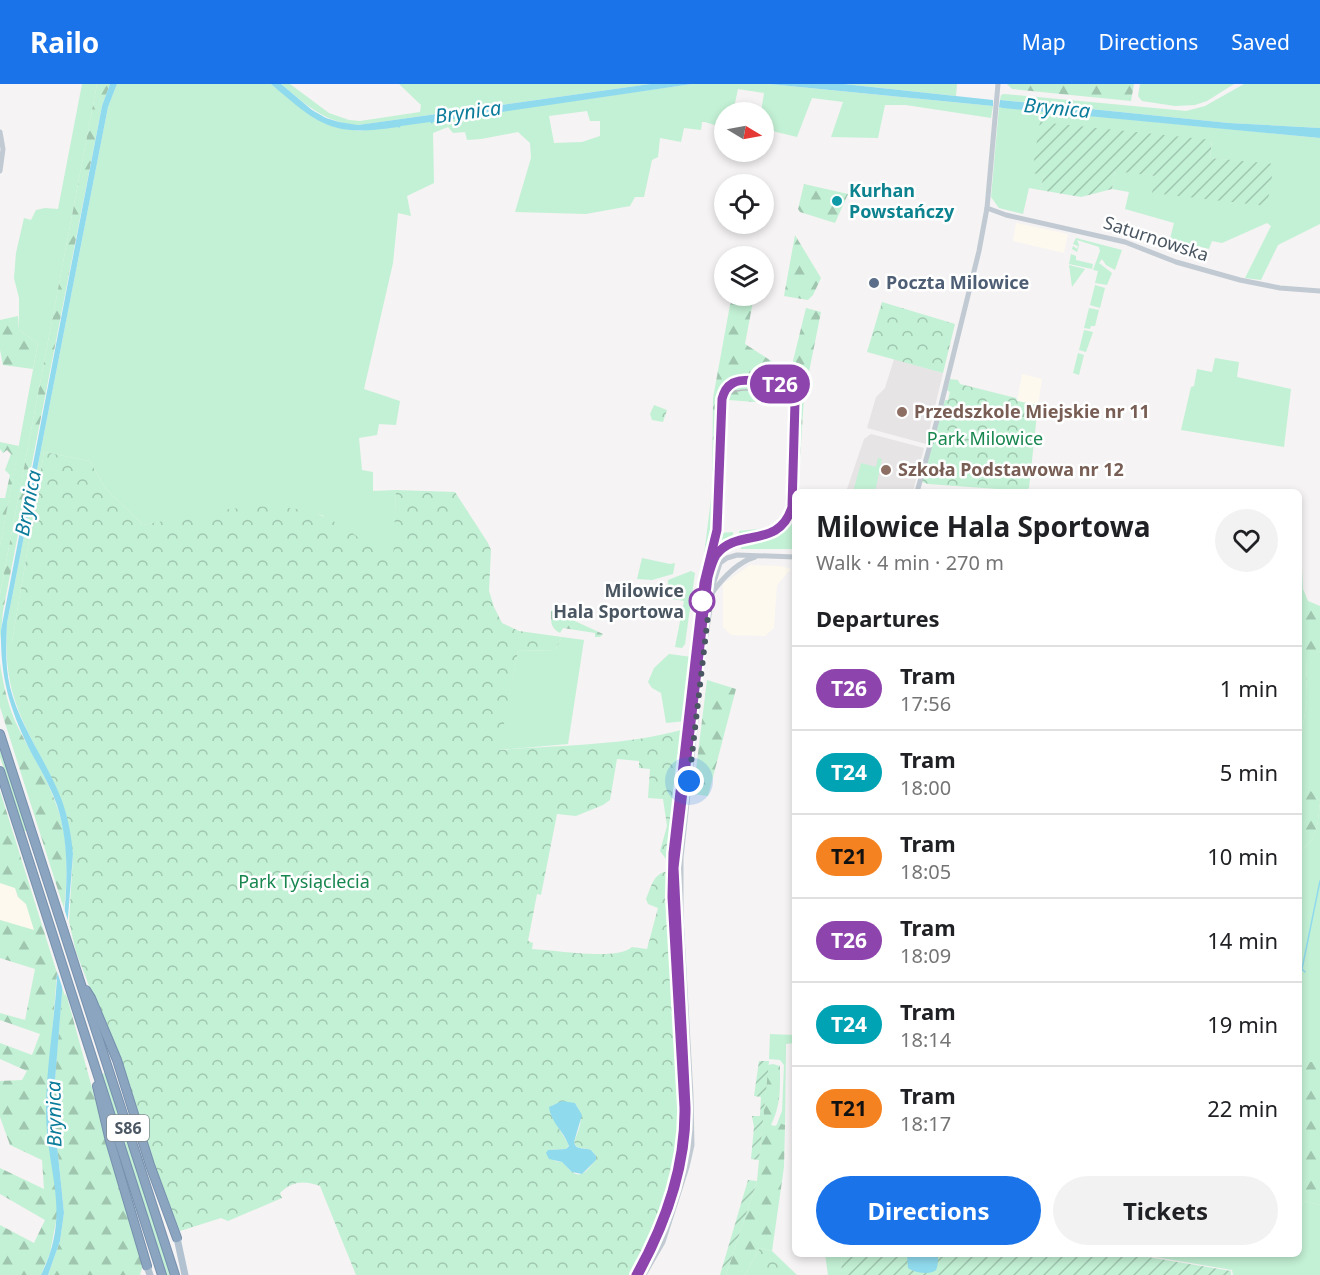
<!DOCTYPE html>
<meta charset="utf-8">
<style>
:root{--surface:#fff;--page:#f2f2f2;--text:#202124;--muted:#757577;--line:#e0e0e0;--accent:#1a73e8}
body{margin:0;font-family:"Noto Sans",sans-serif;background:var(--page);color:var(--text);height:100vh;display:flex;flex-direction:column;font-size:22px;white-space:nowrap}
*{box-sizing:border-box;margin:0}
p{font-size:20px;color:var(--muted)}
.icon{flex:none;width:33px;height:33px;fill:none;stroke:currentColor;stroke-width:2;stroke-linecap:round;stroke-linejoin:round}
.map{position:relative;flex:1;overflow:hidden}
.side{position:absolute;left:792px;top:405px;width:510px;height:768px;display:flex;flex-direction:column;background:var(--surface);border-radius:9px;box-shadow:0 3px 9px #0003}
.side>*{flex:none}
.badge{padding:0 12px;border-radius:20px;font-size:21px;line-height:39px}
.needle{width:39px;rotate:100deg}
.controls{position:absolute;left:714px;top:18px;display:grid;gap:12px}
.controls a{display:grid;place-items:center;width:60px;height:60px;border-radius:50%;background:var(--surface);box-shadow:0 3px 9px #0003;font-size:30px}
.you{position:absolute;width:30px;height:30px;margin:-15px;border:4px solid #fff;border-radius:50%;background:#1a73e8;box-shadow:0 0 0 9px #1a73e833}
.map>.badge{position:absolute;translate:-50% -50%;box-shadow:0 0 0 3px #fff}
h2{padding:0 24px;font-size:22px;line-height:54px}
.round{display:grid;place-items:center;flex:none;width:63px;height:63px;border-radius:32px;background:var(--page)}
.headline{display:flex;align-items:center;justify-content:space-between;height:102px;padding:0 24px}
h1{font-size:28px;font-weight:700;line-height:45px}
.button{display:flex;gap:12px;margin-top:auto;padding:12px 24px}
.button a{flex:1;height:69px;border-radius:36px;background:var(--accent);color:#fff;font-size:24px;font-weight:700;line-height:69px;text-align:center}
.button a+a{background:var(--page);color:var(--text)}
ul{padding:0;list-style:none}
li{display:flex;align-items:center;gap:18px;height:84px;padding:0 24px;border-top:2px solid var(--line)}
li div{flex:1}
li b{display:block;font-size:22px}
li em{font-style:normal}
li .badge{min-width:66px;font-weight:700;text-align:center}
header{display:flex;align-items:center;gap:36px;box-sizing:border-box;height:84px;padding:0 30px;background:var(--accent);color:#fff}
header strong{font-size:28px}
nav{display:flex;gap:33px;margin-inline-start:auto;font-size:21px}
.map>svg:first-child{display:block}
.commercial{fill:#fdf9ef}
.education{fill:#e6e4e5}
.grass{fill:#c3f1d5;fill-rule:evenodd}
.forest{fill:url(#forest-firs)}
.park{fill:url(#park-crowns);fill-rule:evenodd}
.garden{fill:url(#garden-furrows)}
.water{fill:#90daee}
.pier{fill:#f5f3f3}
.lines{fill:none;stroke-linecap:round;stroke-linejoin:round}
.stream{stroke:#90daee;stroke-width:1.5}
.highway-casing{stroke:#7690ad;stroke-width:10}
.minor{stroke:#c1cad2;stroke-width:5}
.major{stroke:#b3c2d1;stroke-width:7}
.highway{stroke:#8ba5c1;stroke-width:8}
.tram{stroke:#b5b8bd;stroke-width:1.5}
.line-casing{stroke:#fff;stroke-width:14}
.line{stroke:#8e44ad;stroke-width:9}
.walk{stroke:#4a5661;stroke-width:6;stroke-dasharray:0 10.8}
.culture-dot{fill:#0f9aa8;stroke:#fff;stroke-width:2}
.service-dot{fill:#5c6f8a;stroke:#fff;stroke-width:2}
.education-dot{fill:#8d6e63;stroke:#fff;stroke-width:2}
.stop-dot{fill:#fff;stroke:#8e44ad;stroke-width:3}
.labels{text-anchor:middle;stroke-width:5;stroke-linejoin:round;paint-order:stroke}
.shield{fill:#fff;stroke:#808990;stroke-width:1.5}
.shield-label{font-size:16px;font-weight:bold;fill:#4a5661}
.culture-label{font-size:18px;font-weight:bold;fill:#0d838f;stroke:#fff;text-anchor:start}
.street-label{font-size:18px;fill:#4a5661;stroke:#fff}
.service-label{font-size:18px;font-weight:bold;fill:#4e5e75;stroke:#fff;text-anchor:start}
.education-label{font-size:18px;font-weight:bold;fill:#785e54;stroke:#fff;text-anchor:start}
.park-label{font-size:18px;fill:#17864f;stroke:#fff}
.stop-label{font-size:18px;font-weight:bold;fill:#4a5661;stroke:#fff;text-anchor:end}
.water-label{font-size:20px;font-style:italic;fill:#0c7c9b;stroke:#fff}
</style>
<header>
<strong>Railo</strong>
<nav><a>Map</a><a>Directions</a><a>Saved</a></nav>
</header>
<div class="map">
<svg width="1320" height="1191" viewBox="0 0 1320 1191">
<defs>
<pattern id="forest-firs" width="22" height="20" patternUnits="userSpaceOnUse" patternTransform="scale(1.5)"><rect width="22" height="20" fill="#c3f1d5"/><path d="M5 1l3.5 6h-7zM16 11l3.5 6h-7z" fill="#a0c6b0"/></pattern>
<pattern id="park-crowns" width="20" height="18" patternUnits="userSpaceOnUse" patternTransform="scale(1.5)"><rect width="20" height="18" fill="#c3f1d5"/><path d="M2 6a3 3 0 1 1 6 0M12 15a3 3 0 1 1 6 0" fill="none" stroke="#a0c6b0"/></pattern>
<pattern id="garden-furrows" width="10" height="10" patternUnits="userSpaceOnUse" patternTransform="scale(1.5)"><rect width="10" height="10" fill="#c3f1d5"/><path d="M-1 1l2-2M0 10L10 0M9 11l2-2" fill="none" stroke="#a0c6b0"/></pattern>
</defs>
<rect width="100%" height="100%" fill="#f5f3f3"/>
<!-- commercial -->
<g class="commercial">
<path d="M1016 139 1068 150 1064 169 1013 157Z"/>
<path d="M1022 290 1042 295 1038 321 1017 317Z"/>
<path d="M750 481 780 482 791 485 777 501 774 544 765 552 731 551 723 543V500Z"/>
<path d="M0 799 15 804 18 813 26 820 34 846 0 836Z"/>
</g>
<!-- education -->
<g class="education">
<path d="M894 275 943 289 926 360 867 344 876 313 885 304Z"/>
<path d="M871 350 924 364 913 408H846L864 355Z"/>
</g>
<!-- grass -->
<g class="grass">
<path d="M82 0H97L0 510V462L38 259 19 246V214L14 194 16 169 24 134 31 136 36 126 45 124 58 125Z"/>
<path d="M117 0H271L314 34 334 43 360 47 692 0H769L993 22 991 34 906 21H885L878 54 831 53 843 18 812 14 797 53 764 45V28H761L764 9 738 5 733 28H724V44L705 38H702L701 46 684 44 681 58 660 54 658 73 652 76 644 113H635L630 122 586 130 515 128 531 74 530 59 518 48 481 55 467 56 465 48 453 49 448 43 433 49 434 99 407 112 411 132 398 129 393 179 364 305 400 317 396 341 379 340 377 351 359 354 362 386 373 388V407L396 406 394 480 322 431 251 423 143 441 105 404 90 377 44 368 12 558 47 685C18 630 3 603 7 539L108 23ZM587 27 590 37H600V52L582 58 554 59 549 32Z"/>
<path d="M281 0H290L329 29 349 36 360 37 420 28 421 21 399 0H650L358 41C325 39 305 20 281 0Z"/>
<path d="M844 0H957L956 12Z"/>
<path d="M1140 0H1234L1207 17 1195 21 1175 22 1142 17 1138 12Z"/>
<path d="M1244 0H1320V44L1229 39 1000 16 1001 11 1004 10 1186 27 1205 22Z"/>
<path d="M999 23 1320 54V140L1278 161 1261 196 1245 194 1271 142 1267 139 1222 159 1212 157 1209 165 1170 155 1174 139 1125 125 1129 108 1112 105 1115 86 1156 92 1153 109 1274 81 1210 74 1212 57 1032 88 1044 91 1040 106 1029 104 1023 130 999 124 991 113Z"/>
<path d="M1076 154 1122 166 1115 186 1106 181 1102 175 1099 179 1112 189 1107 201 1095 199 1098 187 1093 186 1100 167 1099 163 1077 156 1079 161 1077 168 1072 165 1073 162 1077 165 1078 162 1073 160Z"/>
<path d="M1071 170 1076 172V176L1093 180 1092 185 1069 180Z"/>
<path d="M1069 181 1085 185 1072 203Z"/>
<path d="M1095 201 1105 204 1100 224 1090 221Z"/>
<path d="M1089 224 1099 226 1095 242H1091L1090 245 1084 244Z"/>
<path d="M1084 246 1093 248 1086 268 1079 266Z"/>
<path d="M1078 269 1084 271 1079 291 1073 289Z"/>
<path d="M1215 274 1239 278 1237 293 1291 305 1284 363 1181 346 1191 303 1194 302 1197 285 1212 288Z"/>
<path d="M878 374 882 375 875 408H853L861 379 876 383Z"/>
<path d="M785 430H795L794 465H741L739 447 777 443Z"/>
<path d="M642 474 670 480 675 479 673 490 652 496 637 495Z"/>
<path d="M691 487 695 489 685 560 682 564 675 563 684 517 667 514 668 496Z"/>
<path d="M562 553 584 556 568 660 498 666 518 567 555 566Z"/>
<path d="M1320 567V717L1300 696 1299 668 1307 616 1306 573Z"/>
<path d="M669 570 692 573 686 637 666 639 661 609 652 604 648 598 654 584Z"/>
<path d="M0 664 27 747H24L0 673Z"/>
<path d="M1320 719V978H1299V767C1319 756 1317 740 1320 719Z"/>
<path d="M770 950 795 951V959L786 960 785 1041 777 1040 782 1027 784 981 780 976 769 975Z"/>
<path d="M105 989 171 1191H167L102 990Z"/>
<path d="M1303 1117 1320 1121V1191H1233L1232 1186 1138 1170H1299V1136Z"/>
<path d="M825 1170 842 1171 841 1191H828Z"/>
</g>
<!-- forest -->
<g class="forest">
<path d="M97 0H110L102 22 3 527 0 558V510Z"/>
<path d="M1007 0H1134L1131 17 1012 5Z"/>
<path d="M804 100 848 110 835 139 800 128 798 125Z"/>
<path d="M795 151 821 194 813 211 808 216 784 212Z"/>
<path d="M735 212H754L745 260 790 289 806 224 821 228 804 313 798 408H795V430H785L790 321 729 316 725 323 720 449 733 448 734 465 722 469 714 481 703 479 712 407 713 314 730 221Z"/>
<path d="M18 232 19 246 38 259 33 285 3 281 0 266V236Z"/>
<path d="M0 358 19 362 0 462V414H5L10 391 5 386 11 370 7 366 3 369 0 365Z"/>
<path d="M1299 481 1302 482 1303 505 1308 517 1320 522V567L1306 574 1307 616 1299 668 1300 695 1320 717V719C1317 740 1319 756 1299 767Z"/>
<path d="M557 523 562 526 564 532 603 550 600 553H595V549L563 544 560 549C550 544 551 537 551 527Z"/>
<path d="M0 579C3 599 7 618 15 637 28 665 46 691 56 720 69 753 68 790 64 825L0 623Z"/>
<path d="M707 596 736 605 708 712 693 710Z"/>
<path d="M0 707 57 889 46 1025 57 1115V1132L50 1169 41 1191H0V1141L34 1159 45 1136 0 1110V1084L44 1105 42 1076 10 1061 0 1033V997L22 996 27 987 0 975V959L32 971 40 950 0 936V929L25 936 35 885 0 874V836L34 846 26 820 18 813 15 804 0 799Z"/>
<path d="M62 904 67 913 116 1091 142 1173 143 1181 140 1191H48L60 1157 64 1129 53 1022Z"/>
<path d="M1299 978H1320V1121L1303 1117 1299 1136Z"/>
<path d="M773 980 780 982C780 1006 781 1020 771 1041L775 1042 779 1039 785 1041 784 1083 772 1167 760 1164 745 1191H726L757 1097 768 981Z"/>
</g>
<!-- park -->
<g class="park">
<path d="M882 218 955 240 943 289 867 268Z"/>
<path d="M950 295 958 296 960 300 1016 314 1017 317 1038 321 1029 404 1025 407 928 400 922 398 945 316H948L950 308 947 306Z"/>
<path d="M654 321 667 326 663 338 652 336 650 330Z"/>
<path d="M44 368 90 377 105 404 143 441C200 431 264 411 320 431 341 438 375 466 393 479L396 406 455 408 488 459 491 466 489 507 494 523 502 539 519 547 562 553 555 566 518 567 499 666C560 661 625 662 685 645L669 779 660 767 667 742 663 715 648 714 650 685 639 684V677L617 675 610 716 603 721 576 732 557 730 541 811 537 810 528 857 533 859 532 865C554 866 618 877 632 863L647 865 658 824 648 820 646 815C652 801 654 787 671 787L677 976 681 1025 679 1069 651 1153 632 1191H356L320 1102C304 1096 292 1097 280 1109L282 1114 228 1137 221 1134 180 1147 153 1082 119 979 76 868 69 838 73 770 66 730 47 685 15 600 12 558ZM575 1019C585 1033 580 1042 574 1058 577 1067 584 1063 591 1066L596 1072V1076C590 1081 584 1095 574 1089 570 1087 566 1081 562 1078L555 1077 548 1066 566 1065 569 1061 554 1036 552 1021Z"/>
<path d="M760 1164 772 1167 797 1191H745Z"/>
</g>
<!-- garden -->
<g class="garden">
<path d="M1040 38 1212 56 1210 74 1274 80 1267 122 1152 109 1155 92 1115 87 1112 105 1081 113 1040 106 1044 91 1032 89Z"/>
<path d="M759 977H769L759 1076 751 1075 754 1043 752 1032H760L761 1013 754 1012Z"/>
<path d="M748 1096 757 1097 726 1191H720Z"/>
<path d="M825 1170H1130L1231 1187V1191H841L842 1171Z"/>
</g>
<!-- water -->
<g class="water">
<path d="M110 0H117L108 23 7 539C6 560 5 582 10 603 19 640 43 672 58 707 67 727 71 748 73 770L53 1022 64 1129 60 1157 48 1191H41C72 1128 47 1091 46 1029 46 984 54 940 57 895L55 894 57 893C63 837 75 777 57 721 51 704 42 688 33 672 11 629 0 596 1 546L102 22Z"/>
<path d="M271 0H281L312 26 326 34 339 38 358 41 650 0H692L433 38 432 40 430 38 401 42 399 44 398 43C332 53 320 42 271 0Z"/>
<path d="M769 0H844L993 16V22Z"/>
<path d="M1000 16 1229 39 1320 44V54L1003 24 999 23Z"/>
<path d="M562 1017 575 1019 582 1031 574 1058C576 1067 584 1063 591 1066L596 1072V1076L582 1090 572 1088 562 1078 549 1075 546 1069 548 1066 566 1065 569 1062C564 1047 551 1039 549 1023Z"/>
<path d="M907 1170H938C938 1175 938 1182 936 1186 931 1191 914 1189 908 1184Z"/>
</g>
<!-- pier -->
<path class="pier" d="M62 818 71 846 65 912 55 881Z"/>
<g class="lines">
<!-- stream -->
<path class="stream" d="M1305 888 1302 885 1320 797"/>
<defs>
<g id="highway">
<path d="M0 650 175 1191"/>
<path d="M0 687 162 1191"/>
<path d="M86 906 91 914 117 976 150 1081 177 1154"/>
<path d="M97 1002 110 1057 147 1182"/>
</g>
</defs>
<!-- highway casing -->
<use href="#highway" class="highway-casing"/>
<!-- minor -->
<g class="minor">
<path d="M0 48 3 65 0 87"/>
<path d="M987 124 1006 131 1125 158 1176 178 1240 196 1280 204 1320 207"/>
<path d="M917 408 939 329 979 167 987 124 998 0"/>
<path d="M712 509C722 495 738 478 755 473"/>
<path d="M644 1191 663 1158 687 1083 692 1061 691 1012 681 832V774L703 571 714 498 720 479 727 474 737 471 795 473"/>
</g>
<!-- major -->
<g class="major">
<path d="M177 1154 185 1191"/>
<path d="M147 1182 150 1191"/>
</g>
<!-- highway -->
<use href="#highway" class="highway"/>
<!-- tram -->
<g class="tram">
<path d="M726 312C737 302 780 305 791 316"/>
<path d="M636 1191C664 1141 685 1082 684 1023L672 783 704 499 717 446 722 315C727 295 744 296 761 297 769 298 777 297 784 301 792 306 794 313 795 322L791 427C774 465 731 443 715 474 709 485 707 498 705 510L674 784 686 1023C688 1082 666 1140 638 1191"/>
</g>
</g>
<g class="lines">
<defs>
<path id="line" d="M636 1191C664 1141 685 1082 684 1023L672 813 673 769 704 499 717 446 722 315C724 308 726 303 733 299 742 294 776 296 785 302 791 306 793 312 795 318L792 423C779 466 737 443 716 471 712 478 710 486 708 493L674 784 686 1023C687 1082 666 1140 638 1191"/>
</defs>
<!-- line casing -->
<use href="#line" class="line-casing"/>
<!-- line -->
<use href="#line" class="line"/>
<!-- walk -->
<path class="walk" d="M689 697 710 514 702 517"/>
</g>
<!-- markers -->
<circle class="culture-dot" cx="837" cy="117" r="6"/>
<circle class="service-dot" cx="874" cy="199" r="6"/>
<g class="education-dot">
<circle cx="902" cy="328" r="6"/>
<circle cx="886" cy="386" r="6"/>
</g>
<circle class="stop-dot" cx="702" cy="517" r="12"/>
<g class="labels">
<!-- shield labels -->
<rect class="shield" x="107" y="1031" width="42" height="26" rx="4.5"/>
<g class="shield-label">
<text x="128" y="1050">S86</text>
</g>
<!-- culture labels -->
<g class="culture-label">
<text x="849" y="113">Kurhan<tspan x="849" dy="21">Powstańczy</tspan></text>
</g>
<!-- street labels -->
<g class="street-label">
<text transform="translate(1156 155) rotate(18)" y="6">Saturnowska</text>
</g>
<!-- service labels -->
<g class="service-label">
<text x="886" y="205">Poczta Milowice</text>
</g>
<!-- education labels -->
<g class="education-label">
<text x="914" y="334">Przedszkole Miejskie nr 11</text>
<text x="898" y="392">Szkoła Podstawowa nr 12</text>
</g>
<!-- park labels -->
<g class="park-label">
<text x="985" y="361">Park Milowice</text>
<text x="304" y="804">Park Tysiąclecia</text>
</g>
<!-- stop labels -->
<g class="stop-label">
<text x="684" y="513">Milowice<tspan x="684" dy="21">Hala Sportowa</tspan></text>
</g>
<!-- water labels -->
<g class="water-label">
<text transform="translate(1057 24) rotate(5)" y="7">Brynica</text>
<text transform="translate(468 28) rotate(-8)" y="7">Brynica</text>
<text transform="translate(28 419) rotate(-79)" y="7">Brynica</text>
<text transform="translate(54 1030) rotate(-91)" y="7">Brynica</text>
</g>
</g>
</svg>
<div class="controls">
<a><svg class="needle" viewBox="-14 -14 28 28"><path d="M0-13l5 13h-10z" fill="#e53935"/><path d="M0 13l5-13h-10z" fill="#757577"/></svg></a>
<a><svg class="icon" aria-label="locate" viewBox="0 0 24 24"><circle cx="12" cy="12" r="6"/><path d="M12 2v4M12 18v4M2 12h4M18 12h4"/></svg></a>
<a><svg class="icon" aria-label="layers" viewBox="0 0 24 24"><path d="M12 4l9 5-9 5-9-5zM3 14l9 5 9-5"/></svg></a>
</div>
<div class="you" style="left:689px;top:697px"></div>
<b class="badge" style="left:780px;top:300px;background:#8e44ad;color:#fff">T26</b>
<section class="side">
<div class="headline"><div><h1>Milowice Hala Sportowa</h1><p>Walk · 4 min · 270 m</p></div><a class="round"><svg class="icon" aria-label="heart" viewBox="0 0 24 24"><path d="M12 20l-8-8c-3-5 5-10 8-4 3-6 11-1 8 4z"/></svg></a></div>
<h2>Departures</h2>
<ul>
<li><span class="badge" style="background:#8e44ad;color:#fff">T26</span><div><b>Tram</b><p>17:56</p></div><em>1 min</em></li>
<li><span class="badge" style="background:#00a3b4;color:#fff">T24</span><div><b>Tram</b><p>18:00</p></div><em>5 min</em></li>
<li><span class="badge" style="background:#f58220;color:#111">T21</span><div><b>Tram</b><p>18:05</p></div><em>10 min</em></li>
<li><span class="badge" style="background:#8e44ad;color:#fff">T26</span><div><b>Tram</b><p>18:09</p></div><em>14 min</em></li>
<li><span class="badge" style="background:#00a3b4;color:#fff">T24</span><div><b>Tram</b><p>18:14</p></div><em>19 min</em></li>
<li><span class="badge" style="background:#f58220;color:#111">T21</span><div><b>Tram</b><p>18:17</p></div><em>22 min</em></li>
</ul>
<div class="button"><a>Directions</a><a>Tickets</a></div>
</section>
</div>
